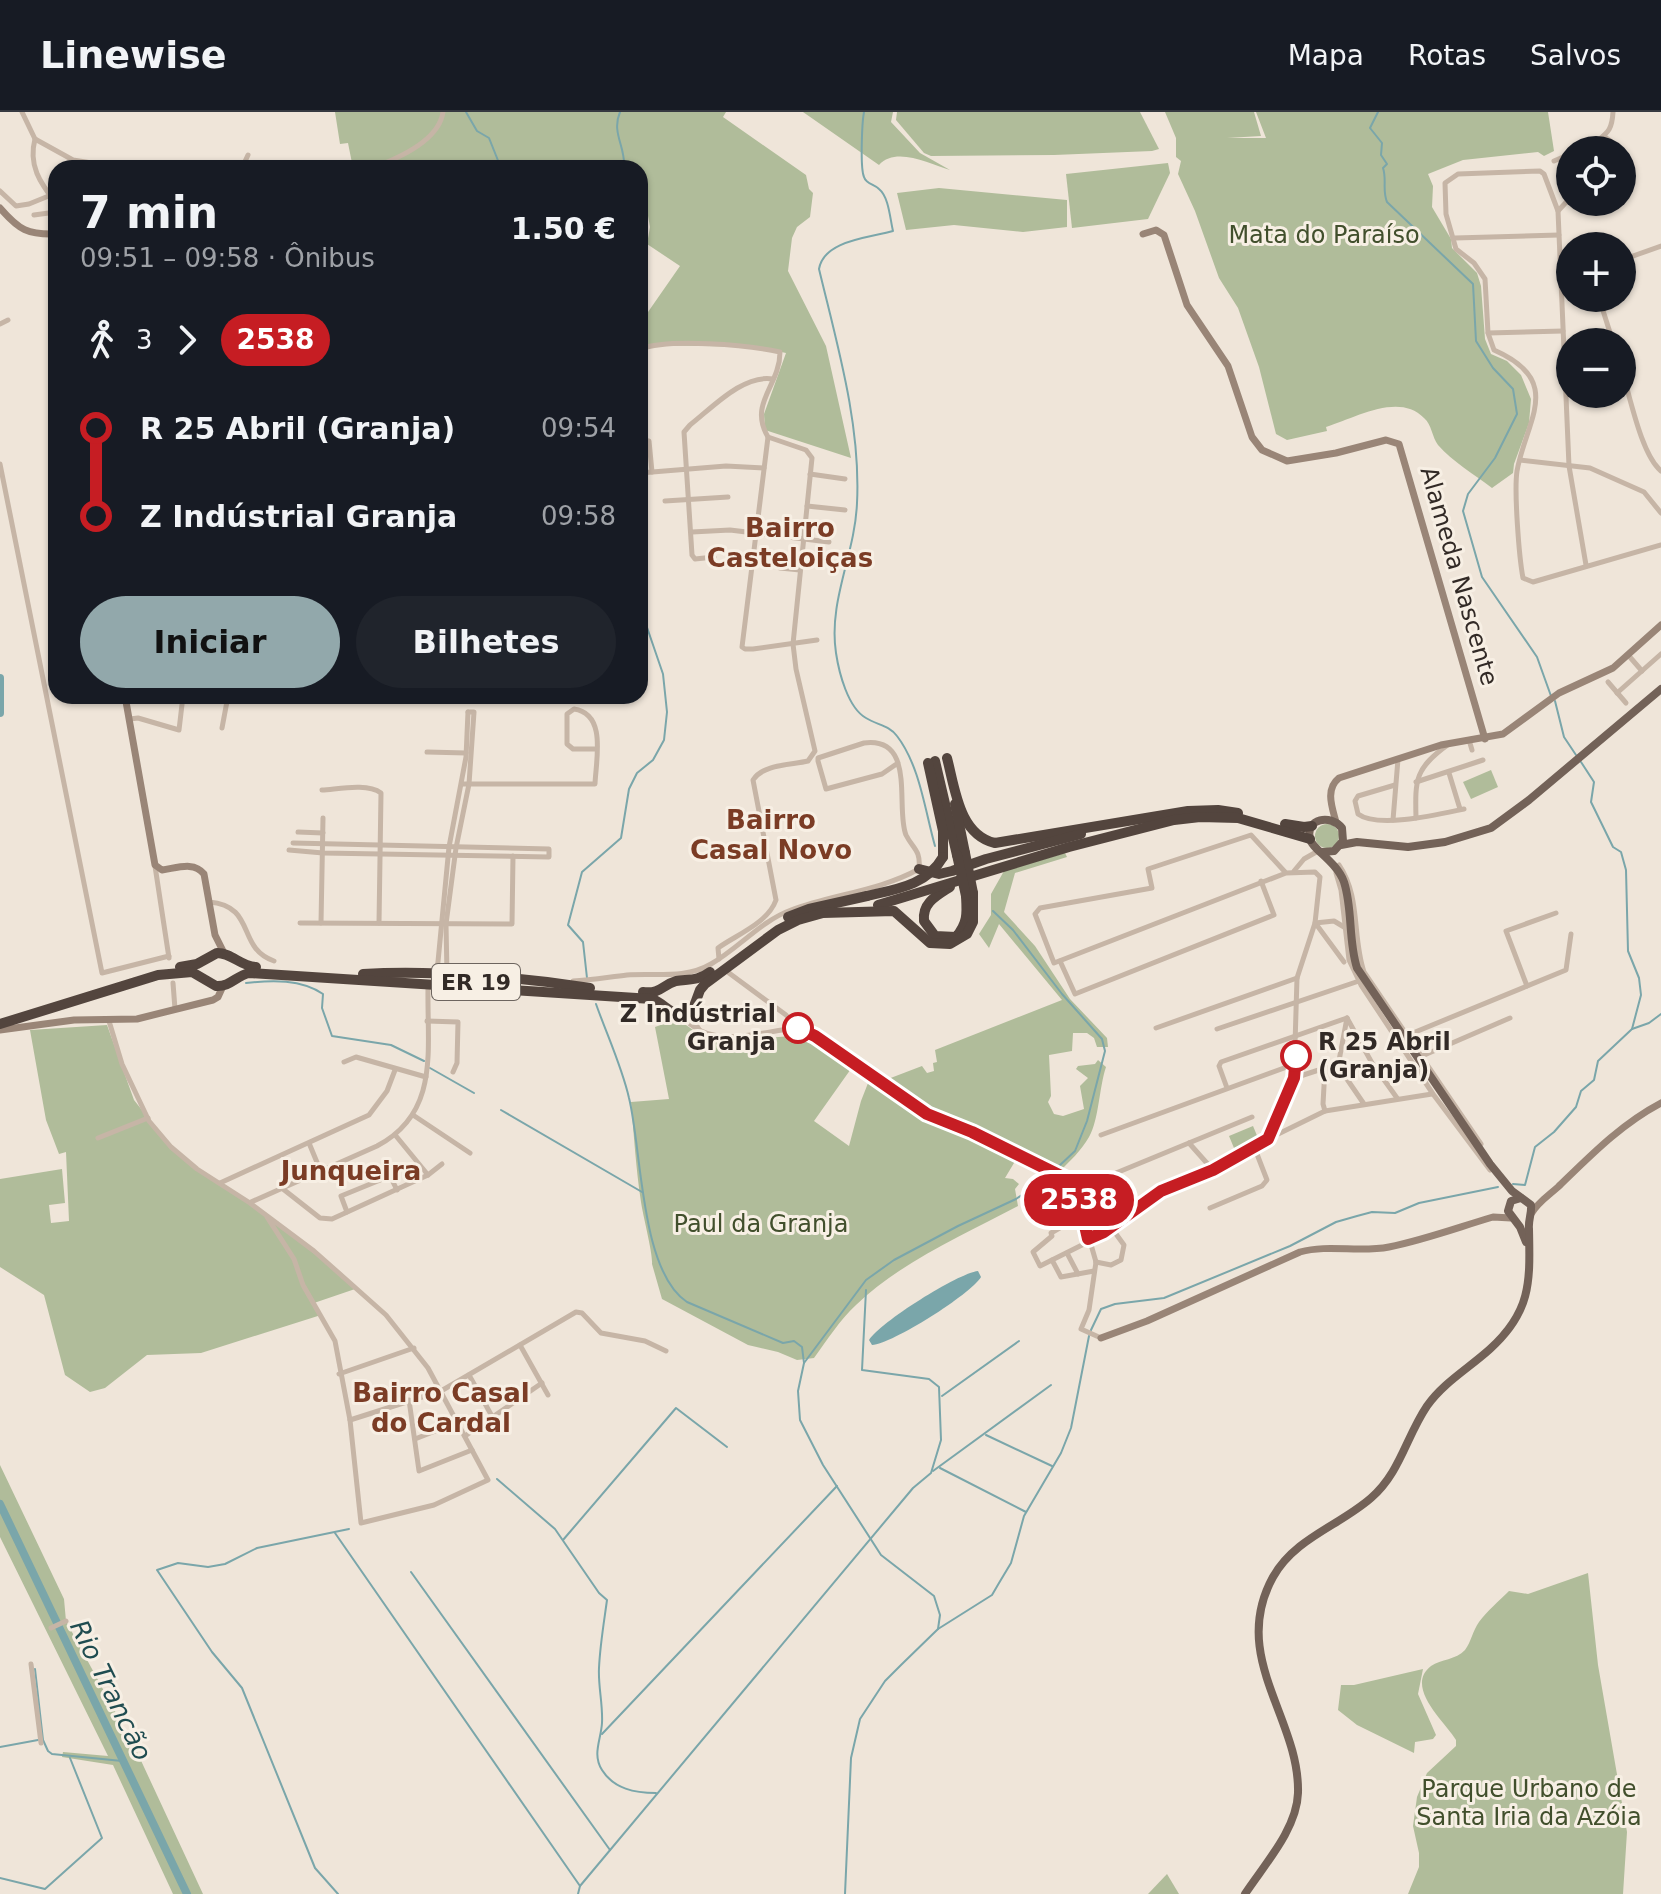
<!DOCTYPE html>
<html lang="pt">
<meta charset="utf-8">
<style>
:root{--surface:#171b24;--page:#20242c;--text:#f1f3f6;--muted:#9ea1a6;--line:#363941;--accent:#92a8ab}
body{margin:0;font-family:"DejaVu Sans",sans-serif;background:var(--page);color:var(--text);height:100vh;display:flex;flex-direction:column;font-size:30px;white-space:nowrap}
*{box-sizing:border-box;margin:0}
p{font-size:26px;color:var(--muted)}
.icon{flex:none;width:44px;height:44px;fill:none;stroke:currentColor;stroke-width:2;stroke-linecap:round;stroke-linejoin:round}
.map{position:relative;flex:1;overflow:hidden}
.panel{position:absolute;left:48px;top:48px;width:600px;height:544px;display:flex;flex-direction:column;background:var(--surface);border-radius:24px;box-shadow:0 2px 6px #0004}
.panel>*{flex:none}
.badge{padding:0 16px;border-radius:26px;font-size:28px;line-height:52px}
.buttons{position:absolute;left:1556px;top:24px;display:grid;gap:16px}
.buttons a{display:grid;place-items:center;width:80px;height:80px;border-radius:50%;background:var(--surface);box-shadow:0 2px 6px #0004;font-size:40px}
.map>.badge{position:absolute;translate:-50% -50%;box-shadow:0 0 0 4px #fff}
.legs{display:flex;align-items:center;gap:12px;height:88px;padding:0 32px;font-size:26px}
.legs p{margin-inline-start:auto}
.summary{display:flex;align-items:center;justify-content:space-between;height:136px;padding:0 32px}
h1{font-size:44px;font-weight:700;line-height:60px}
.action{display:flex;gap:16px;margin-top:auto;padding:16px 32px}
.action a{flex:1;height:92px;border-radius:48px;background:var(--accent);color:#111;font-size:32px;font-weight:700;line-height:92px;text-align:center}
.action a+a{background:var(--page);color:var(--text)}
ul{padding:0 32px;list-style:none}
li{display:flex;align-items:center;gap:28px;height:88px;font-size:30px}
li i{display:grid;place-items:center;width:12px;height:100%;margin:0 10px;background:currentColor}
li i::after{content:'';width:20px;height:20px;margin:-10px;border:6px solid;border-radius:50%;background:var(--surface)}
li p{margin-inline-start:auto}
li:first-child i{background:linear-gradient(#0000 50%,currentColor 0)}
li:last-child i{background:linear-gradient(currentColor 50%,#0000 0)}
header{display:flex;align-items:center;gap:48px;box-sizing:border-box;height:112px;padding:0 40px;background:var(--surface);border-bottom:2px solid var(--line)}
header strong{font-size:38px}
nav{display:flex;gap:44px;margin-inline-start:auto;font-size:28px}
.map>svg:first-child{display:block}
.green{fill:#b0bc9a}
.water{fill:#7aa6aa}
.lines{fill:none;stroke-linecap:round;stroke-linejoin:round}
.stream{stroke:#7aa6aa;stroke-width:2}
.river{stroke:#7aa6aa;stroke-width:8}
.street{stroke:#c6b5a6;stroke-width:5}
.secondary{stroke:#998577;stroke-width:7}
.primary{stroke:#736258;stroke-width:8}
.highway{stroke:#53453e;stroke-width:10}
.highway-bridge{stroke:#53453e;stroke-width:10}
.line-1-casing{stroke:#fff;stroke-width:18}
.line-1{stroke:#c61d23;stroke-width:12}
.stop-1-dot{fill:#fff;stroke:#c61d23;stroke-width:4}
.labels{text-anchor:middle;stroke-width:6;stroke-linejoin:round;paint-order:stroke}
.shield{fill:#f7efe4;stroke:#6d655f;stroke-width:2}
.shield-label{font-size:22px;font-weight:bold;fill:#322a26}
.park-label{font-size:24px;fill:#414f2c;stroke:#f7efe4}
.street-label{font-size:24px;fill:#322a26;stroke:#f7efe4}
.stop-label{font-size:24px;font-weight:bold;fill:#322a26;stroke:#f7efe4;text-anchor:end}
.neighbourhood-label{font-size:26px;font-weight:bold;fill:#7b3c25;stroke:#f7efe4}
.water-label{font-size:26px;font-style:italic;fill:#1f4c50;stroke:#f7efe4}
</style>
<header>
<strong>Linewise</strong>
<nav><a>Mapa</a><a>Rotas</a><a>Salvos</a></nav>
</header>
<div class="map">
<svg width="1661" height="1782" viewBox="0 0 1661 1782">
<rect width="100%" height="100%" fill="#efe5d9"/>
<!-- green -->
<g class="green">
<path d="M335 0H726L723 5 806 63 809 77 813 81 810 105 797 115 792 126 788 159 826 234 851 346 765 318 764 302 786 241 759 235 646 233 648 200 680 154 647 132 650 115 648 104 640 99V56H353L348 31 340 32Z"/>
<path d="M803 0H893L891 10 920 41 950 58C930 52 896 34 879 53Z"/>
<path d="M897 0H1140L1159 37 1152 39 1054 43 931 44 924 41 896 8Z"/>
<path d="M1165 0H1254L1261 24 1227 26H1266L1256 0H1548L1554 39 1544 44 1538 40 1463 48 1428 62 1433 74 1432 95 1451 127 1452 136 1477 161 1481 174 1485 227 1491 242 1507 249 1521 263 1531 287 1529 311 1514 352 1513 361 1492 376C1475 363 1452 349 1438 333 1432 325 1432 313 1424 306 1399 280 1355 306 1326 315L1327 319 1287 328 1276 322 1259 255 1238 196 1219 166 1195 99 1178 62 1181 49 1176 45V26Z"/>
<path d="M1168 51 1170 61 1148 107 1072 116 1066 62Z"/>
<path d="M939 76 1067 88V115L1023 120 954 113 906 118 897 81Z"/>
<path d="M1491 658 1498 675 1471 687 1463 670Z"/>
<circle cx="1327" cy="724" r="12"/>
<path d="M1065 741 1067 745 1015 761 1004 800 1035 834 1070 887 1107 926 1108 935H1097L1094 926 1087 921H1073L1072 939 1049 943 1051 984 1048 990 1054 1002 1063 1004 1084 997 1080 974 1088 966 1076 957 1078 954 1095 952 1098 948 1106 955C1099 976 1099 1008 1089 1025 1081 1039 1070 1049 1059 1060L972 1017 928 1000 888 971V967L922 954 927 961 934 959 933 951 937 950 935 938 1062 888 999 812 989 836 979 822 991 803V782L1004 759Z"/>
<path d="M675 908C690 912 699 926 714 930L805 923 853 954 814 1009 849 1034 861 989 870 966 916 1000 1017 1046 1005 1066 1013 1067 1019 1072 1015 1077 1018 1094C965 1122 899 1151 856 1193 840 1208 827 1228 814 1246L797 1248 778 1240 748 1233 662 1187 652 1152C653 1142 643 1104 641 1090 636 1057 634 1024 631 990L669 987 655 915Z"/>
<path d="M107 913 134 988 171 1035 197 1057 260 1099 358 1176 314 1191 321 1203 201 1241 147 1243 105 1276 90 1280 65 1263 44 1183 0 1155V1067L62 1057 65 1091 49 1093 51 1111 69 1109 66 1040 59 1042 46 1008 30 918Z"/>
<path d="M1253 1014 1258 1026 1234 1036 1229 1024Z"/>
<path d="M0 1353 64 1487 66 1509 137 1640 203 1782H173L113 1653 62 1645 63 1640 108 1644 0 1425Z"/>
<path d="M1588 1461 1598 1553 1627 1720 1623 1782H1408L1419 1755V1741L1413 1714 1417 1685 1427 1661 1456 1634V1628C1445 1610 1404 1575 1431 1554 1441 1547 1456 1548 1465 1538 1471 1530 1473 1518 1479 1510 1487 1499 1499 1489 1509 1479L1528 1482Z"/>
<path d="M1423 1557 1418 1582 1436 1623 1433 1627 1415 1630 1414 1641 1357 1613 1338 1598 1341 1573H1354Z"/>
<path d="M1167 1762 1179 1782H1148Z"/>
</g>
<!-- water -->
<path class="water" d="M978 1159 981 1165C971 1182 892 1232 872 1233L869 1228C879 1211 958 1161 978 1159Z"/>
<g class="lines">
<!-- stream -->
<g class="stream">
<path d="M466 0 477 19 489 26 501 56"/>
<path d="M620 0C611 21 626 35 624 56"/>
<path d="M864 0C862 10 860 56 864 65 866 72 874 72 879 77 889 85 890 107 893 119 869 126 824 128 819 157 837 232 861 313 857 391 855 443 828 489 836 541 839 561 848 596 866 606 877 613 889 613 897 624 920 654 925 699 935 734"/>
<path d="M1378 0 1370 16 1382 31 1381 43 1387 52 1383 56C1387 68 1382 78 1387 90L1473 172 1476 229 1493 256 1513 277 1517 302 1495 346 1468 382 1463 399 1482 465 1537 545 1551 584"/>
<path d="M640 437V441"/>
<path d="M1555 589 1564 625 1576 643"/>
<path d="M1581 650 1594 670 1591 690 1613 735 1621 740 1626 758 1628 839 1639 866 1641 883 1632 917"/>
<path d="M587 866 583 830 568 813 582 760 621 726 629 677 637 661 653 648 664 628 667 600 663 562 640 495"/>
<path d="M246 871C272 868 301 867 323 882L322 896 332 924 391 933 424 949"/>
<path d="M596 892C607 923 622 955 629 986 642 1038 640 1159 687 1190L783 1231 794 1229 802 1235 804 1251"/>
<path d="M430 956 474 981"/>
<path d="M501 998 642 1080"/>
<path d="M1513 1072 1525 1073 1535 1035 1554 1020 1576 995 1581 979 1594 968 1598 949 1632 917 1649 911 1661 902"/>
<path d="M1091 1218 1101 1197 1115 1192 1164 1186 1290 1134 1336 1110 1357 1104 1372 1100 1395 1101 1419 1091 1498 1075"/>
<path d="M942 1284 1019 1229"/>
<path d="M986 1323 1052 1354"/>
<path d="M940 1356 1026 1400"/>
<path d="M933 1359 1051 1273"/>
<path d="M497 1367 555 1417 599 1481 607 1488C604 1510 600 1533 599 1556 598 1574 603 1592 602 1611 601 1628 592 1642 602 1658 614 1677 635 1681 656 1681"/>
<path d="M335 1421 580 1774 578 1782"/>
<path d="M563 1428 676 1296 727 1335"/>
<path d="M411 1460 610 1738"/>
<path d="M938 1517 940 1503 934 1484 881 1443 823 1353 800 1308 798 1279 804 1251 866 1168 894 1148 958 1114 1016 1087 1043 1069 1075 1039 1087 1009 1105 939 1102 927 1062 882 1013 818 993 799"/>
<path d="M35 1557 43 1628 48 1639 52 1642 122 1649"/>
<path d="M602 1622 837 1374"/>
<path d="M0 1635 38 1628"/>
<path d="M0 1766 45 1777 102 1726 70 1646"/>
<path d="M580 1774 913 1376 931 1361 941 1328 939 1275 929 1267 862 1258 866 1178"/>
<path d="M338 1782 315 1756 242 1576 212 1540 157 1458 178 1451 208 1455 225 1452 257 1436 349 1417"/>
<path d="M845 1782 851 1646 860 1607 885 1569 901 1553 938 1517 992 1483 999 1471 1011 1451 1024 1404 1061 1341 1071 1316 1089 1224"/>
</g>
<!-- river -->
<g class="river">
<path d="M0 566V601"/>
<path d="M0 1392 187 1782"/>
</g>
<!-- street -->
<g class="street">
<path d="M22 0 35 27 73 48 123 56"/>
<path d="M1605 25 1613 31 1614 38"/>
<path d="M35 27C28 53 40 71 56 91"/>
<path d="M1579 38 1596 30"/>
<path d="M1595 38 1596 30C1608 20 1612 18 1613 0"/>
<path d="M1554 49 1570 42"/>
<path d="M242 56 248 43"/>
<path d="M372 56C397 47 439 29 443 0"/>
<path d="M1569 62H1570"/>
<path d="M0 79 16 94 29 92 56 81"/>
<path d="M1558 99 1570 86"/>
<path d="M34 103 56 100"/>
<path d="M52 116 56 113"/>
<path d="M1455 126 1559 123"/>
<path d="M1622 148 1661 134"/>
<path d="M1599 186 1613 230"/>
<path d="M0 212 8 208"/>
<path d="M1488 221 1563 219"/>
<path d="M640 237C670 226 748 233 780 240 780 274 748 291 768 325L742 535 745 537H753L817 528"/>
<path d="M1622 259C1630 284 1641 342 1661 359"/>
<path d="M640 328 649 329 652 360"/>
<path d="M1520 348 1590 356 1644 380 1661 401"/>
<path d="M0 352 102 861 169 844"/>
<path d="M640 361 726 354 764 356"/>
<path d="M810 362 845 367"/>
<path d="M665 389 728 385"/>
<path d="M807 394 845 398"/>
<path d="M692 420 730 418 829 430"/>
<path d="M714 445 695 447 692 443 684 320 690 313C712 296 743 262 773 267"/>
<path d="M1586 453 1569 354 1558 99 1544 62 1540 59 1458 62 1445 71 1446 102 1456 137 1474 151 1485 167 1488 221 1494 238C1565 269 1526 308 1517 359 1514 379 1519 445 1523 466L1533 470 1661 433"/>
<path d="M780 456 800 458"/>
<path d="M1629 544 1642 559"/>
<path d="M1608 570 1626 591"/>
<path d="M1617 581 1661 542"/>
<path d="M130 607 138 606 179 618 183 584"/>
<path d="M222 616 228 584"/>
<path d="M1469 628 1472 638"/>
<path d="M427 640 466 641"/>
<path d="M1449 661 1460 697"/>
<path d="M1416 670 1483 648"/>
<path d="M463 672H595C596 647 607 602 574 597L567 602V632L573 637H596"/>
<path d="M1395 673 1358 684 1355 689 1358 702C1378 717 1440 702 1464 697"/>
<path d="M322 678C339 677 367 671 381 681L379 811"/>
<path d="M1416 706C1415 667 1415 656 1449 632"/>
<path d="M1393 708 1398 647"/>
<path d="M298 720 323 721"/>
<path d="M289 738 323 741 549 745V737L293 731"/>
<path d="M1339 753C1361 785 1352 825 1364 860L1481 1032"/>
<path d="M155 754 169 846"/>
<path d="M1294 759 1304 747 1318 739"/>
<path d="M1336 761 1341 778 1349 848 1361 873 1433 982 1490 1058"/>
<path d="M209 790C257 794 236 836 274 849"/>
<path d="M300 811 512 812 513 744"/>
<path d="M321 811 323 706"/>
<path d="M1315 811 1334 809 1344 815"/>
<path d="M1316 812 1344 850"/>
<path d="M719 847 718 836C736 823 768 811 776 788L753 668C763 652 791 653 808 649L815 639 796 557 793 532 812 346 806 338 768 325"/>
<path d="M1060 849 1075 882 1274 803 1261 769"/>
<path d="M437 860 449 735 466 645 468 600"/>
<path d="M729 861 786 903 796 915"/>
<path d="M447 863 446 812 456 736 469 672 474 600H468"/>
<path d="M573 869C591 868 609 865 627 863 655 861 686 867 711 852 739 836 761 809 791 798 834 782 879 779 919 757 921 738 913 737 906 723 895 697 917 624 864 631L818 646V649L826 677 882 662 898 651"/>
<path d="M173 871 175 897"/>
<path d="M1527 874 1506 819 1556 801"/>
<path d="M693 898 694 909 700 919"/>
<path d="M682 904C711 939 757 920 796 916L804 917 927 1002 972 1020 1073 1070 1096 1150"/>
<path d="M1347 906 1372 951 1397 986"/>
<path d="M109 909 122 952 149 1009 171 1035 197 1057 250 1091 314 1139 386 1203 428 1256 488 1368 434 1393 361 1411 350 1308 335 1229 303 1173 294 1147 267 1105"/>
<path d="M427 909 458 910 457 951 453 960"/>
<path d="M1156 916 1297 866"/>
<path d="M1217 917 1359 869"/>
<path d="M1408 923 1566 858 1571 822"/>
<path d="M1422 944 1510 906"/>
<path d="M344 950 356 945 426 965"/>
<path d="M1338 954 1347 906"/>
<path d="M1294 966 1325 956"/>
<path d="M1227 976 1219 954 1221 950 1347 906"/>
<path d="M1325 999 1323 992 1325 956 1338 954 1364 992"/>
<path d="M413 1003 470 1041"/>
<path d="M1101 1023 1295 952"/>
<path d="M396 1024 428 1063"/>
<path d="M98 1026 148 1006"/>
<path d="M1270 1026 1325 999 1432 982"/>
<path d="M309 1031 321 1060"/>
<path d="M1189 1031 1213 1058"/>
<path d="M220 1071 369 1003 387 979 395 958"/>
<path d="M1110 1073 1116 1061 1252 1005"/>
<path d="M283 1077 320 1106 332 1107 428 1063 442 1052"/>
<path d="M251 1090 377 1034C440 1001 427 938 428 877"/>
<path d="M1210 1096 1262 1074 1267 1068 1255 1037"/>
<path d="M347 1100 341 1084 390 1064 397 1078"/>
<path d="M1082 1103 1051 1121 1052 1124 1033 1140 1040 1154 1088 1130"/>
<path d="M1088 1127 1104 1120 1161 1079 1213 1058 1268 1027 1294 966 1297 866 1315 811 1320 765 1315 760 1286 761 1054 851 1035 802 1040 796 1152 776 1148 757 1251 723 1286 761"/>
<path d="M1067 1141 1078 1162"/>
<path d="M1052 1148 1061 1165 1094 1159"/>
<path d="M1096 1150 1089 1198 1081 1217 1101 1226"/>
<path d="M1096 1150 1111 1153 1121 1148 1124 1133 1111 1115"/>
<path d="M520 1233 548 1283"/>
<path d="M339 1262 414 1236"/>
<path d="M469 1263 493 1306"/>
<path d="M409 1288 419 1359 472 1338"/>
<path d="M350 1308 441 1279 576 1200 582 1201 601 1221 645 1229 666 1239"/>
<path d="M465 1324 542 1271"/>
<path d="M415 1327 458 1310"/>
<path d="M51 1516 66 1509"/>
<path d="M31 1552 41 1631"/>
</g>
<!-- secondary -->
<g class="secondary">
<path d="M0 96C19 118 28 123 56 122"/>
<path d="M1143 122 1156 118 1164 123 1187 193 1228 254 1252 325 1262 338 1287 349 1336 341 1386 328 1399 332 1485 627"/>
<path d="M125 584 155 753 162 758C177 756 194 749 204 762L215 823 224 841"/>
<path d="M1336 710C1332 695 1325 677 1339 666L1441 633 1503 622 1559 581 1613 556 1661 513"/>
<path d="M0 918 74 908 137 907 213 888 218 885 223 874"/>
<path d="M1531 1102C1538 1090 1548 1084 1558 1075 1590 1044 1621 1012 1661 991"/>
<path d="M1101 1226 1147 1209 1300 1140C1329 1132 1359 1141 1389 1135 1424 1128 1459 1115 1493 1105L1511 1106"/>
</g>
<!-- primary -->
<g class="primary">
<path d="M1341 733 1357 730 1408 735 1445 730 1491 716 1529 688 1661 577"/>
<path d="M1521 1086 1511 1089 1508 1099 1520 1115 1526 1130"/>
<path d="M1245 1782C1264 1753 1297 1717 1298 1681 1300 1606 1229 1545 1273 1465 1295 1426 1339 1414 1371 1386 1400 1361 1406 1325 1427 1294 1443 1271 1469 1256 1490 1237 1532 1199 1530 1169 1529 1117 1528 1108 1532 1101 1531 1093L1512 1079 1490 1052 1357 856C1348 828 1353 798 1344 770 1337 750 1312 737 1310 727 1305 706 1331 702 1342 716L1343 729 1334 739 1323 740"/>
</g>
<!-- highway -->
<g class="highway">
<path d="M947 646C955 676 959 723 995 731L1188 699 1218 698 1238 701"/>
<path d="M935 649 957 743"/>
<path d="M928 651 943 719V745"/>
<path d="M955 692 965 741"/>
<path d="M1285 712 1304 715 1312 714"/>
<path d="M919 757 939 762 952 759 986 747 1081 722"/>
<path d="M950 775C936 784 922 791 924 809L935 824 956 825C968 811 967 801 966 784"/>
<path d="M878 793 1069 735 1174 708 1200 705 1238 706 1310 727"/>
<path d="M788 805 809 797 867 784"/>
<path d="M180 855 197 852 217 841C232 841 240 854 256 855"/>
<path d="M363 862C433 858 521 865 590 876"/>
<path d="M643 880C661 882 662 873 676 869 689 867 698 869 710 860"/>
<path d="M0 912 158 863 192 860 216 874C230 875 236 864 249 861L652 887C668 893 675 911 693 897L700 878 705 872 778 818 798 808 823 801 894 799 930 831 950 832 967 822 973 810V781"/>
</g>
<!-- highway-bridge -->
<g class="highway-bridge">
<path d="M965 741 973 781"/>
<path d="M957 743 966 784"/>
<path d="M867 784C897 777 927 773 943 745"/>
</g>
</g>
<g class="lines">
<defs>
<path id="line-1" d="M798 916 815 924 927 1002 972 1020 1073 1070 1076 1074 1088 1127 1104 1120 1161 1079 1213 1058 1268 1027 1294 966 1296 944"/>
</defs>
<!-- line-1 casing -->
<use href="#line-1" class="line-1-casing"/>
<!-- line-1 -->
<use href="#line-1" class="line-1"/>
</g>
<!-- markers -->
<g class="stop-1-dot">
<circle cx="798" cy="916" r="14"/>
<circle cx="1296" cy="944" r="14"/>
</g>
<g class="labels">
<!-- shield labels -->
<rect class="shield" x="432" y="852" width="88" height="36" rx="6"/>
<g class="shield-label">
<text x="476" y="878">ER 19</text>
</g>
<!-- park labels -->
<g class="park-label">
<text x="1324" y="131">Mata do Paraíso</text>
<text x="761" y="1120">Paul da Granja</text>
<text x="1529" y="1685">Parque Urbano de<tspan x="1529" dy="28">Santa Iria da Azóia</tspan></text>
</g>
<!-- street labels -->
<g class="street-label">
<text transform="translate(1459 464) rotate(74)" y="8">Alameda Nascente</text>
</g>
<!-- stop labels -->
<g class="stop-label">
<text x="776" y="910">Z Indústrial<tspan x="776" dy="28">Granja</tspan></text>
<text x="1318" y="938" text-anchor="start">R 25 Abril<tspan x="1318" dy="28">(Granja)</tspan></text>
</g>
<!-- neighbourhood labels -->
<g class="neighbourhood-label">
<text x="790" y="425">Bairro<tspan x="790" dy="30">Casteloiças</tspan></text>
<text x="771" y="717">Bairro<tspan x="771" dy="30">Casal Novo</tspan></text>
<text x="351" y="1068">Junqueira</text>
<text x="441" y="1290">Bairro Casal<tspan x="441" dy="30">do Cardal</tspan></text>
</g>
<!-- water labels -->
<g class="water-label">
<text transform="translate(111 1578) rotate(64)" y="9">Rio Trancão</text>
</g>
</g>
</svg>
<div class="buttons">
<a><svg class="icon" aria-label="locate" viewBox="0 0 24 24"><circle cx="12" cy="12" r="6"/><path d="M12 2v4M12 18v4M2 12h4M18 12h4"/></svg></a>
<a>+</a>
<a>−</a>
</div>
<b class="badge" style="left:1079px;top:1088px;background:#c61d23;color:#fff">2538</b>
<section class="panel">
<div class="summary"><div><h1>7 min</h1><p>09:51 – 09:58 · Ônibus</p></div><b>1.50 €</b></div>
<div class="legs"><svg class="icon" aria-label="walk" viewBox="0 0 24 24"><circle cx="13" cy="4" r="2"/><path d="M13 8l-2 6 4 7M11 14l-3 7M7 12l3-4h3l4 4"/></svg>3<svg class="icon" aria-label="forward" viewBox="0 0 24 24"><path d="M9 5l7 7-7 7"/></svg><b class="badge" style="background:#c61d23;color:#fff">2538</b></div>
<ul>
<li><i style="color:#c61d23"></i><b>R 25 Abril (Granja)</b><p>09:54</p></li>
<li><i style="color:#c61d23"></i><b>Z Indústrial Granja</b><p>09:58</p></li>
</ul>
<div class="action"><a>Iniciar</a><a>Bilhetes</a></div>
</section>
</div>
